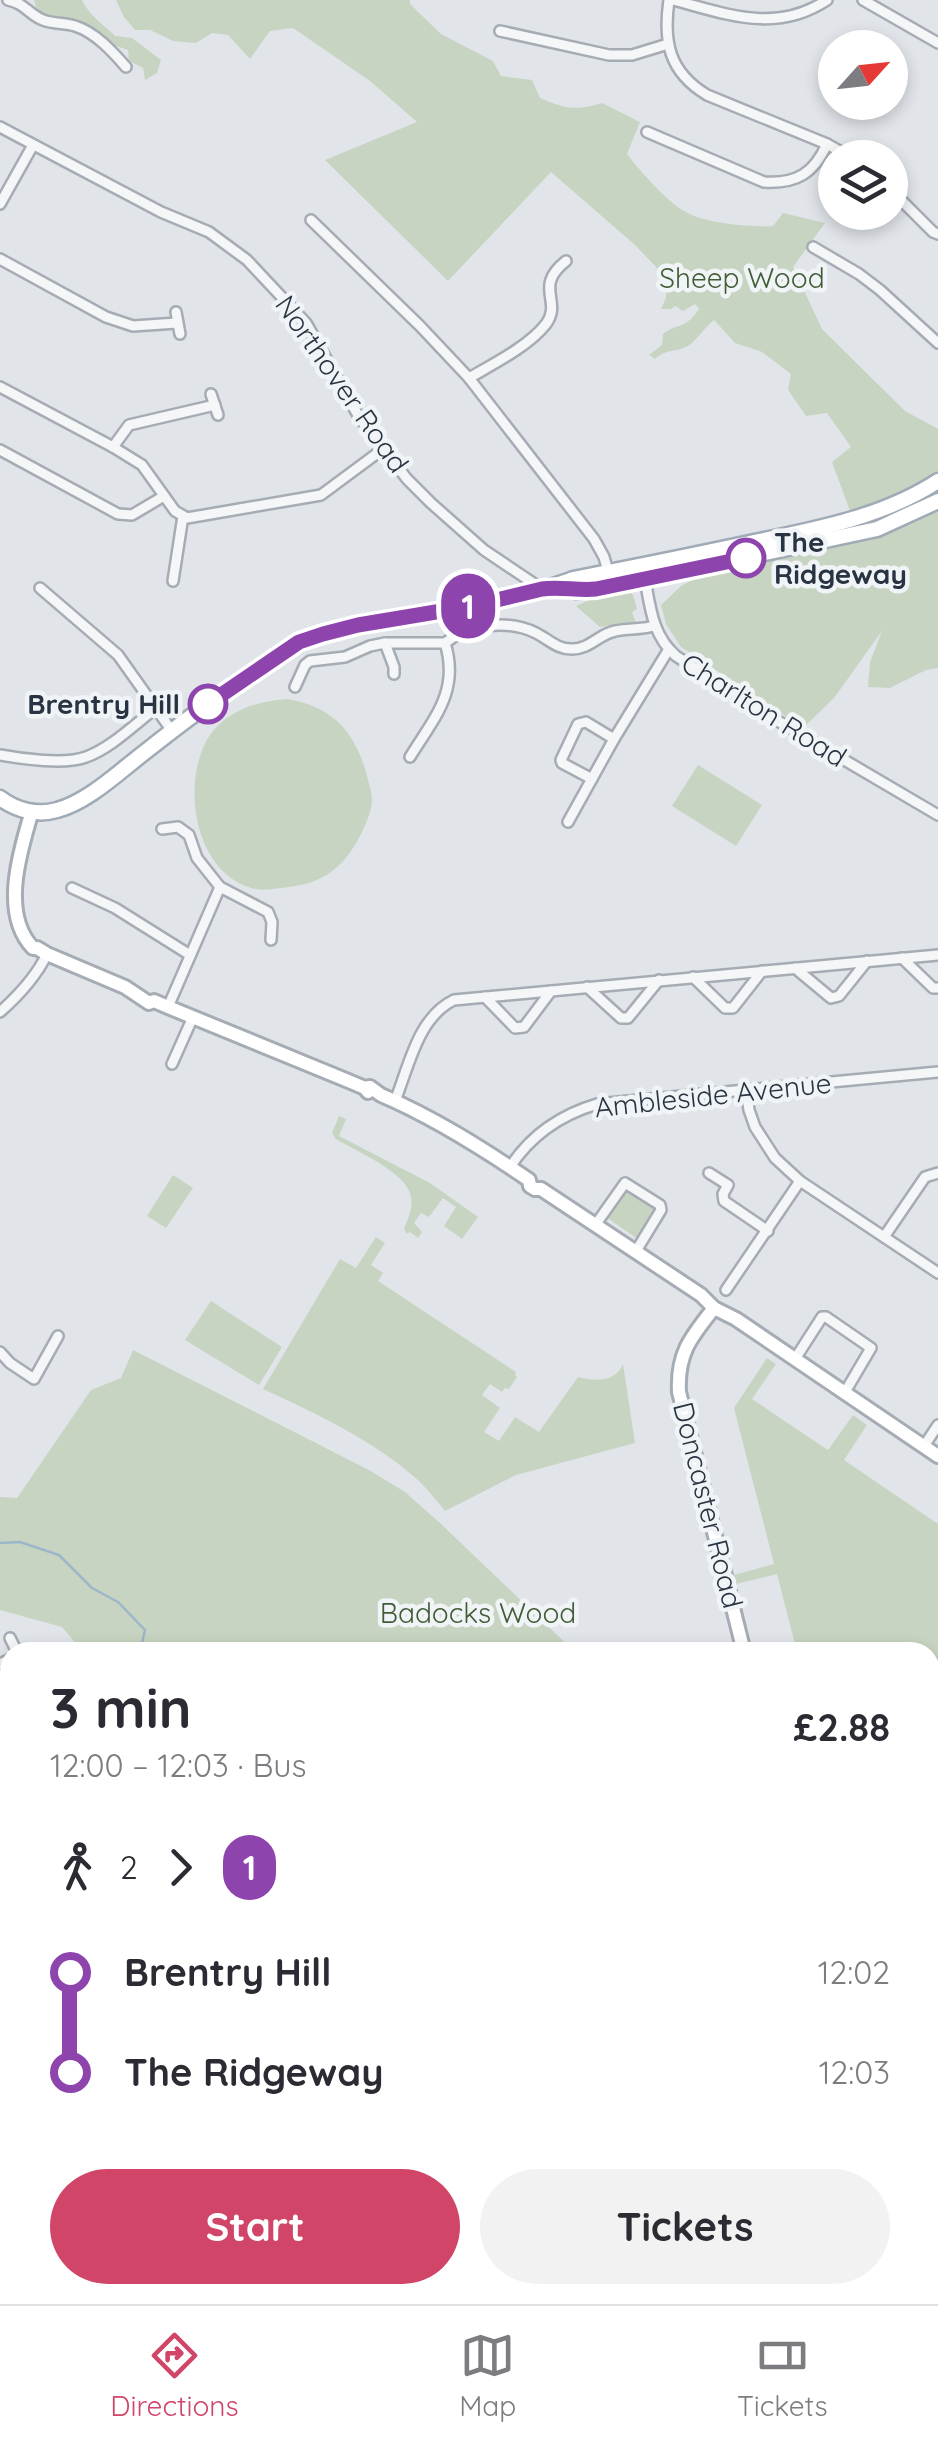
<!DOCTYPE html>
<meta charset="utf-8">
<style>
:root{--surface:#fff;--page:#f2f2f3;--text:#2b2b33;--muted:#7c7c81;--line:#e1e1e2;--accent:#d04568}
body{margin:0;font-family:Quicksand,sans-serif;background:var(--page);color:var(--text);height:100vh;display:flex;flex-direction:column;font-size:38px;white-space:nowrap}
*{box-sizing:border-box;margin:0}
p{font-size:32px;color:var(--muted)}
.icon{flex:none;width:55px;height:55px;fill:none;stroke:currentColor;stroke-width:2;stroke-linecap:round;stroke-linejoin:round}
.map{position:relative;flex:1;overflow:hidden}
.side{position:absolute;left:0px;top:1642px;width:940px;height:662px;display:flex;flex-direction:column;background:var(--surface);border-radius:30px 30px 0 0;box-shadow:0 5px 15px #0003}
.side>*{flex:none}
.badge{padding:0 20px;border-radius:32px;font-size:35px;line-height:65px}
.needle{width:65px;rotate:63deg}
.tools{position:absolute;left:818px;top:30px;display:grid;gap:20px}
.tools a{display:grid;place-items:center;width:90px;height:90px;border-radius:50%;background:var(--surface);box-shadow:0 5px 15px #0003;font-size:50px}
.map>.badge{position:absolute;translate:-50% -50%;box-shadow:0 0 0 5px #fff}
.legs{display:flex;align-items:center;gap:15px;height:110px;padding:0 50px;font-size:32px}
.legs p{margin-inline-start:auto}
.head{display:flex;align-items:center;justify-content:space-between;height:170px;padding:0 50px}
h1{font-size:55px;font-weight:800;line-height:75px}
.cta{display:flex;gap:20px;margin-top:auto;padding:20px 50px}
.cta a{flex:1;height:115px;border-radius:60px;background:var(--accent);color:#fff;font-size:40px;font-weight:800;line-height:115px;text-align:center}
.cta a+a{background:var(--page);color:var(--text)}
ul{padding:0 50px;list-style:none}
li{display:flex;align-items:center;gap:35px;height:100px;font-size:38px}
li i{display:grid;place-items:center;width:15px;height:100%;margin:0 12px;background:currentColor}
li i::after{content:'';width:25px;height:25px;margin:-12px;border:8px solid;border-radius:50%;background:var(--surface)}
li p{margin-inline-start:auto}
li:first-child i{background:linear-gradient(#0000 50%,currentColor 0)}
li:last-child i{background:linear-gradient(currentColor 50%,#0000 0)}
.tabs{display:flex;justify-content:space-around;align-items:center;height:140px;border-top:2px solid var(--line);background:var(--surface);font-size:28px;color:var(--muted)}
.tabs a{display:grid;justify-items:center;gap:5px}
.tabs .active{color:var(--accent)}
.map>svg:first-child{display:block}
.green{fill:#c8d4c2}
.lines{fill:none;stroke-linecap:round;stroke-linejoin:round}
.stream{stroke:#9cb7ca;stroke-width:2.5}
.street-casing{stroke:#a6acb4;stroke-width:14}
.secondary-casing{stroke:#a6acb4;stroke-width:18}
.primary-casing{stroke:#a0abb6;stroke-width:19}
.street{stroke:#f4f6f8;stroke-width:9}
.secondary{stroke:#fff;stroke-width:12}
.primary{stroke:#fff;stroke-width:14}
.line-1-casing{stroke:#fff;stroke-width:22}
.line-1{stroke:#8e44ad;stroke-width:15}
.stop-1-dot{fill:#fff;stroke:#8e44ad;stroke-width:5}
.labels{text-anchor:middle;stroke-width:9;stroke-linejoin:round;paint-order:stroke}
.park-label{font-size:28px;fill:#425d36;stroke:#f0f4f7}
.street-label{font-size:28px;fill:#293442;stroke:#f0f4f7}
.stop-label{font-size:28px;font-weight:bold;fill:#293442;stroke:#f0f4f7;text-anchor:start}
</style>
<div class="map">
<svg width="938" height="2304" viewBox="0 0 938 2304">
<rect width="100%" height="100%" fill="#e1e5ea"/>
<!-- green -->
<g class="green">
<path d="M34 0H82C88 14 104 25 115 36L132 38 161 60 157 73 145 80 143 68 129 61 128 50 101 41 76 21 38 14Z"/>
<path d="M116 0H410V4L441 34 493 61 501 76 532 80 540 98C566 109 575 111 602 103L640 122 627 154C641 172 671 207 692 215 713 224 751 227 773 226L783 213 825 223 793 267 822 329 905 411 938 429V472L894 496 850 511 832 462 851 447 827 413 806 416 788 390 791 374 762 352 735 343 714 320C705 327 696 341 688 346 675 353 667 348 655 359L649 355 662 345 663 334C679 322 685 330 699 309L695 304 683 311 675 306 671 309H661L666 298V288L674 274 666 268 660 271 635 245 551 172 448 281 325 160 417 122 370 81 293 28 270 31 250 59 228 35 212 33 196 43 173 41 150 30H135L124 17Z"/>
<path d="M938 508V668L926 670 890 688 868 687 870 662 882 631 834 698 803 728 681 647 666 624 661 605 681 586 696 578 895 530 922 518Z"/>
<path d="M629 591 633 595 637 609 632 612 636 623H621L600 627 576 606 601 595Z"/>
<path d="M287 699C331 706 354 730 366 772 368 781 372 791 372 801 371 812 367 821 363 830 347 864 326 883 289 887 277 888 263 892 251 888 194 871 181 784 208 738 225 711 257 701 287 699Z"/>
<path d="M698 765 762 805 736 846 672 806Z"/>
<path d="M339 1116 346 1119 339 1136 430 1183 478 1217 462 1239 444 1226 456 1207 443 1198 429 1217 421 1213 414 1223 422 1232 418 1238 410 1232 407 1234 404 1229C408 1218 413 1209 411 1197 408 1173 356 1151 336 1139L332 1133Z"/>
<path d="M173 1175 193 1188 166 1228 147 1216Z"/>
<path d="M627 1192 653 1207 655 1212 639 1240 606 1217 621 1195Z"/>
<path d="M376 1237 385 1243 371 1265 383 1273 378 1281 516 1372 515 1375 517 1377 509 1389 505 1388 502 1392 490 1384 482 1395 500 1408 484 1432 499 1441 515 1417 539 1432 578 1377C595 1381 615 1383 623 1364L635 1443 516 1475 445 1511C437 1501 428 1490 419 1481 375 1441 317 1414 263 1389L340 1259 356 1268Z"/>
<path d="M211 1301 282 1347 259 1385 185 1340Z"/>
<path d="M133 1350 369 1470 405 1492 440 1523 575 1652H83L62 1627 0 1610V1497L17 1498 91 1390 121 1378Z"/>
<path d="M767 1358 776 1364 752 1399 828 1450 853 1415 867 1425 844 1460 938 1524V1735L930 1736V1652H797L777 1574 736 1584 734 1575 774 1564 734 1408Z"/>
<path d="M486 2295H665L662 2304H482Z"/>
</g>
<g class="lines">
<!-- stream -->
<g class="stream">
<path d="M0 1543 20 1542 59 1555 92 1588 118 1602 145 1630 141 1648 149 1652"/>
<path d="M0 1814 10 1804"/>
<path d="M930 2048 938 2051"/>
</g>
<defs>
<g id="street">
<path d="M8 0C26 4 28 14 43 20 53 24 65 23 75 26 95 32 113 52 126 67"/>
<path d="M669 0C663 42 669 72 707 95L827 144 852 158"/>
<path d="M673 0C727 14 776 34 827 0"/>
<path d="M863 0 938 43"/>
<path d="M500 31 609 55H632L668 44"/>
<path d="M0 127 161 212 209 232 247 260 306 323 359 417 407 479 431 503 484 550 542 589"/>
<path d="M647 132 764 182C797 184 814 173 827 144"/>
<path d="M890 189 933 232 938 234"/>
<path d="M0 204 33 145"/>
<path d="M311 220 420 326 469 378 594 539 604 557 609 575"/>
<path d="M813 247 859 274 880 290 938 343"/>
<path d="M0 259 106 317 133 326 177 323"/>
<path d="M176 312 180 334"/>
<path d="M469 378C493 364 529 346 546 324 563 301 533 287 566 261"/>
<path d="M0 387 113 447 142 465 175 511 187 518 321 495 383 449"/>
<path d="M211 394 218 415"/>
<path d="M113 447 129 425 215 405"/>
<path d="M0 450 118 514 132 515 164 496"/>
<path d="M644 574C650 604 651 634 676 656L766 714 938 815"/>
<path d="M173 581 183 516"/>
<path d="M40 588 118 655 172 731"/>
<path d="M385 643 394 667V674"/>
<path d="M445 643C468 624 508 619 536 633 548 639 557 649 571 649 589 650 599 634 615 631 629 628 639 630 654 626"/>
<path d="M295 687 305 665 310 661 345 657 370 646 385 643H445C460 691 434 718 410 757"/>
<path d="M0 755C21 759 66 765 86 757 111 748 135 724 156 708"/>
<path d="M592 779 562 763 561 760 578 724 586 722 614 739"/>
<path d="M568 822 614 739 669 649"/>
<path d="M162 829 178 827 189 835 197 858 220 887 268 912 272 922 271 940"/>
<path d="M72 888 115 908 190 955"/>
<path d="M902 958 933 988H938"/>
<path d="M795 968 831 998 839 996 867 961"/>
<path d="M693 977 725 1008H733L762 971"/>
<path d="M587 987 621 1018H628L659 980"/>
<path d="M485 997 515 1028 524 1027 551 991"/>
<path d="M168 1007 220 887"/>
<path d="M0 1012C18 996 36 977 47 954"/>
<path d="M172 1064 193 1017"/>
<path d="M746 1089 749 1110 755 1127 775 1158 800 1181 938 1273"/>
<path d="M395 1101C409 1066 418 1017 454 1000L938 955"/>
<path d="M510 1167C531 1135 560 1115 597 1104L938 1072"/>
<path d="M709 1173 728 1185 723 1194 724 1201 768 1231"/>
<path d="M596 1224 625 1183 660 1205 661 1210 636 1251"/>
<path d="M884 1237 925 1177 938 1173"/>
<path d="M726 1290 800 1181"/>
<path d="M0 1352 10 1363 34 1379 58 1336"/>
<path d="M795 1359 822 1317H826L871 1348 845 1392"/>
<path d="M924 1446 938 1425"/>
<path d="M10 1638 17 1652"/>
<path d="M0 1664 10 1659"/>
<path d="M930 1787 938 1785"/>
<path d="M0 1879 10 1874"/>
<path d="M930 1912 938 1917"/>
<path d="M0 2089H10"/>
<path d="M930 2132 938 2136"/>
<path d="M930 2273 938 2275"/>
<path d="M145 2304 150 2295"/>
<path d="M219 2304 222 2298"/>
<path d="M292 2304 297 2295"/>
<path d="M422 2304 423 2295"/>
</g>
<g id="secondary">
<path d="M32 811C20 851 0 914 33 948H37L47 954 125 987 149 1003 154 1001 168 1007 346 1080 365 1088 368 1092"/>
<path d="M365 1088 370 1087 381 1095C433 1117 482 1148 529 1180L530 1186 535 1189H541L701 1295 714 1308 736 1319 938 1456"/>
<path d="M714 1308C691 1337 677 1353 679 1392L744 1652"/>
<path d="M0 2289 10 2292"/>
<path d="M23 2295 55 2304"/>
<path d="M787 2304 789 2295"/>
</g>
<g id="primary">
<path d="M555 587 576 591 596 589 877 529 938 501"/>
<path d="M0 798C16 810 37 816 57 810 88 802 120 771 145 752 187 719 230 687 274 658 315 630 363 625 411 617 446 611 480 604 515 596 535 591 554 587 573 579 629 568 684 557 740 545 807 531 880 519 938 481"/>
</g>
</defs>
<!-- street casing -->
<use href="#street" class="street-casing"/>
<!-- secondary casing -->
<use href="#secondary" class="secondary-casing"/>
<!-- primary casing -->
<use href="#primary" class="primary-casing"/>
<!-- street -->
<use href="#street" class="street"/>
<!-- secondary -->
<use href="#secondary" class="secondary"/>
<!-- primary -->
<use href="#primary" class="primary"/>
</g>
<g class="lines">
<defs>
<path id="line-1" d="M208 704 299 642 323 634 358 625 472 606 542 589C560 586 577 591 596 589L746 558"/>
</defs>
<!-- line-1 casing -->
<use href="#line-1" class="line-1-casing"/>
<!-- line-1 -->
<use href="#line-1" class="line-1"/>
</g>
<!-- markers -->
<g class="stop-1-dot">
<circle cx="746" cy="558" r="18"/>
<circle cx="208" cy="704" r="18"/>
</g>
<g class="labels">
<!-- park labels -->
<g class="park-label">
<text x="742" y="288">Sheep Wood</text>
<text x="478" y="1623">Badocks Wood</text>
</g>
<!-- street labels -->
<g class="street-label">
<text transform="translate(342 384) rotate(55)" y="10">Northover Road</text>
<text transform="translate(764 710) rotate(32)" y="10">Charlton Road</text>
<text transform="translate(713 1095) rotate(-6)" y="10">Ambleside Avenue</text>
<text transform="translate(708 1505) rotate(76)" y="10">Doncaster Road</text>
</g>
<!-- stop labels -->
<g class="stop-label">
<text x="774" y="552">The<tspan x="774" dy="32">Ridgeway</tspan></text>
<text x="180" y="714" text-anchor="end">Brentry Hill</text>
</g>
</g>
</svg>
<div class="tools">
<a><svg class="needle" viewBox="-14 -14 28 28"><path d="M0-13l5 13h-10z" fill="#e53935"/><path d="M0 13l5-13h-10z" fill="#7c7c81"/></svg></a>
<a><svg class="icon" aria-label="layers" viewBox="0 0 24 24"><path d="M12 4l9 5-9 5-9-5zM3 14l9 5 9-5"/></svg></a>
</div>
<b class="badge" style="left:468px;top:606px;background:#8e44ad;color:#fff">1</b>
<section class="side">
<div class="head"><div><h1>3 min</h1><p>12:00 – 12:03 · Bus</p></div><b>£2.88</b></div>
<div class="legs"><svg class="icon" aria-label="walk" viewBox="0 0 24 24"><circle cx="13" cy="4" r="2"/><path d="M13 8l-2 6 4 7M11 14l-3 7M7 12l3-4h3l4 4"/></svg>2<svg class="icon" aria-label="forward" viewBox="0 0 24 24"><path d="M9 5l7 7-7 7"/></svg><b class="badge" style="background:#8e44ad;color:#fff">1</b></div>
<ul>
<li><i style="color:#8e44ad"></i><b>Brentry Hill</b><p>12:02</p></li>
<li><i style="color:#8e44ad"></i><b>The Ridgeway</b><p>12:03</p></li>
</ul>
<div class="cta"><a>Start</a><a>Tickets</a></div>
</section>
</div>
<nav class="tabs">
<a class="active"><svg class="icon" aria-label="directions" viewBox="0 0 24 24"><path d="M12 3l9 9-9 9-9-9zM9 14v-3h6M13 9l2 2-2 2"/></svg>Directions</a>
<a><svg class="icon" aria-label="map" viewBox="0 0 24 24"><path d="M3 6l6-2 6 2 6-2v14l-6 2-6-2-6 2zM9 4v14M15 6v14"/></svg>Map</a>
<a><svg class="icon" aria-label="tickets" viewBox="0 0 24 24"><path d="M3 7h18v10H3zM15 7v10"/></svg>Tickets</a>
</nav>
